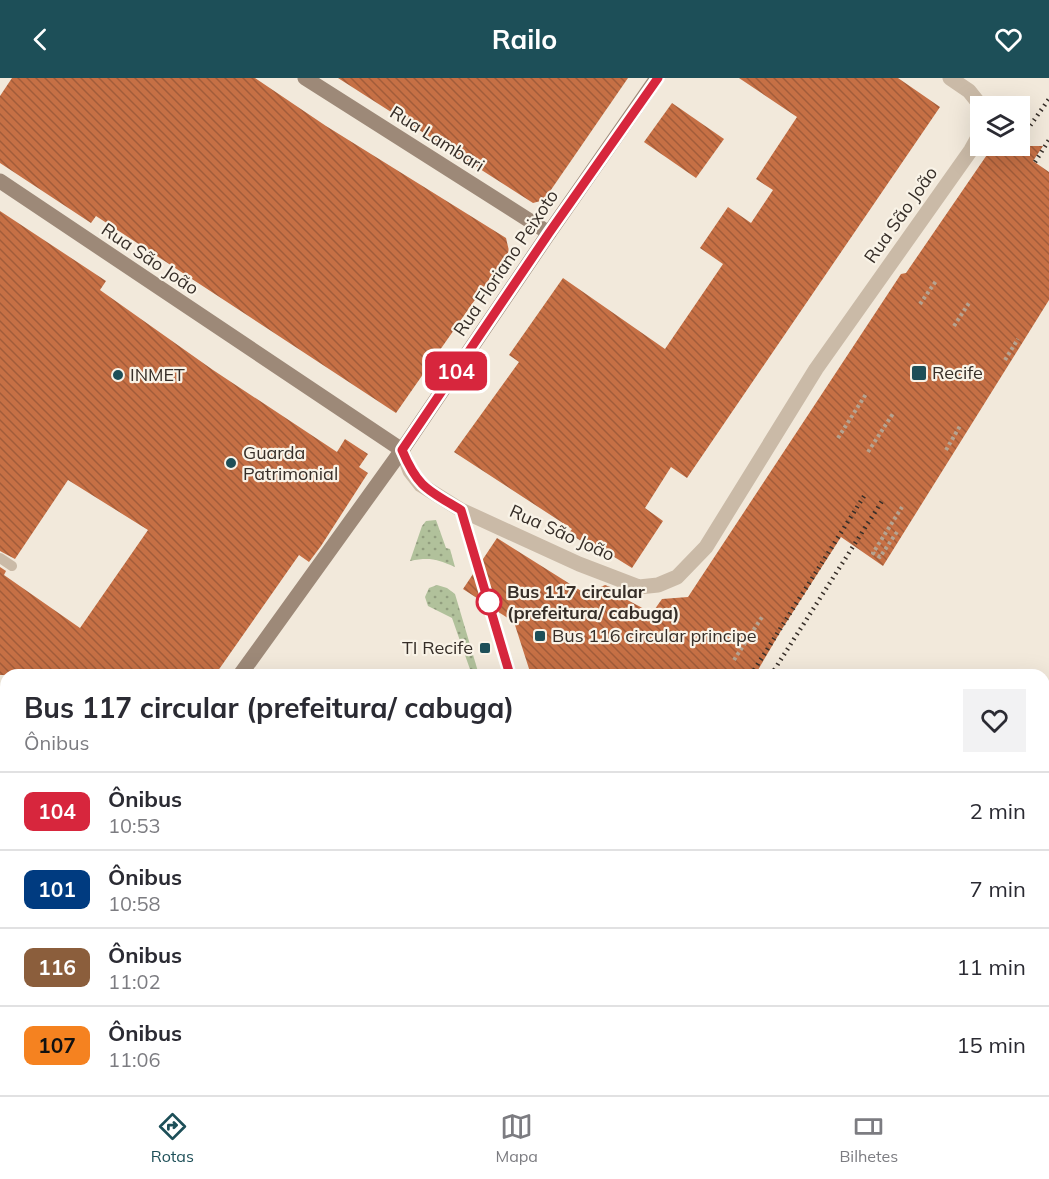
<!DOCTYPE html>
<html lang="pt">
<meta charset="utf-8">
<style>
:root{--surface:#fff;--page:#f2f2f3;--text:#2b2b33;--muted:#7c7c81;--line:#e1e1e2;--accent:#1d4f58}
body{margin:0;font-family:Mulish,sans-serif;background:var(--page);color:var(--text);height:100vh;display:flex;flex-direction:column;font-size:22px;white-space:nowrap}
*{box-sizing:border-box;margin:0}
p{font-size:20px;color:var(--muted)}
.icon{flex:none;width:33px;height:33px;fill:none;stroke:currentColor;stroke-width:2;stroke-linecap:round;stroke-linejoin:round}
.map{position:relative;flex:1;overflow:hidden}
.side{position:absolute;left:0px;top:591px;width:1050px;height:426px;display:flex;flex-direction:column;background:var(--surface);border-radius:18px 18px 0 0;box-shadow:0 6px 24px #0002}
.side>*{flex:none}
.badge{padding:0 12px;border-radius:9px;font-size:21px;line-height:39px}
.fabs{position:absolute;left:970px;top:18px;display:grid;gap:12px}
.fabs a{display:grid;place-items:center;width:60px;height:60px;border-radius:0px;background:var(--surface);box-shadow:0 6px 24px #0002;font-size:30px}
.map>.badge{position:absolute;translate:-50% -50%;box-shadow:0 0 0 3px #fff}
.round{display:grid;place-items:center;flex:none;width:63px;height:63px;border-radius:0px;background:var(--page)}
.headline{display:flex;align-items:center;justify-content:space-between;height:102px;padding:0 24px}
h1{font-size:28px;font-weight:700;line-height:45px}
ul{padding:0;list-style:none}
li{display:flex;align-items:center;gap:18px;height:78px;padding:0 24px;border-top:2px solid var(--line)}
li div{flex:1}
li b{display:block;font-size:22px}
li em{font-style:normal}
li .badge{min-width:66px;font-weight:700;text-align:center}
header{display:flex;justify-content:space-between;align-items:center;height:78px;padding:0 24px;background:var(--accent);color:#fff;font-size:27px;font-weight:700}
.tab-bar{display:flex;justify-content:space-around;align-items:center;height:84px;border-top:2px solid var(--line);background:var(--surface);font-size:16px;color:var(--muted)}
.tab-bar a{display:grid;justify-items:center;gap:3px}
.tab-bar .selected{color:var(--accent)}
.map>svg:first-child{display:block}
.grass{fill:url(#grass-dots)}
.building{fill:url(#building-back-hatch)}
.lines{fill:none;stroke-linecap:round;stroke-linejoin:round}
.path{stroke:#b6a491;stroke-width:4;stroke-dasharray:3 3;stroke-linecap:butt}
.lane{stroke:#cabaa7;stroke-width:10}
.street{stroke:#cabaa7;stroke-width:15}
.secondary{stroke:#9d8978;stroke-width:15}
.rail{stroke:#362e28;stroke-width:4.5;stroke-dasharray:1.5 4.5;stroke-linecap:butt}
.line-casing{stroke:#fff;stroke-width:14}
.line{stroke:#d7263d;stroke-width:9}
.poi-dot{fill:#1d4f58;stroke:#f9f3e7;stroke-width:2}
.stop-dot{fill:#fff;stroke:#d7263d;stroke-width:3}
.labels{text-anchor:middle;stroke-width:4.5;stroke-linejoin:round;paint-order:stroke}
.street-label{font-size:18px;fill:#362e28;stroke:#f9f3e7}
.poi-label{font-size:18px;fill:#362e28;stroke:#f9f3e7;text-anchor:start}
.stop-label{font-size:18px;font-weight:bold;fill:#362e28;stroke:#f9f3e7;text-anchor:start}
</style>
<header><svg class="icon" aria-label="back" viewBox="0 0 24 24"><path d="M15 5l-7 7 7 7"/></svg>Railo<svg class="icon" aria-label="heart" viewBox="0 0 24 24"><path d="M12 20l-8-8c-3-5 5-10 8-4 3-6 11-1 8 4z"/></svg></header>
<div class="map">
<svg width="1049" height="1017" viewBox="0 0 1049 1017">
<defs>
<pattern id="grass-dots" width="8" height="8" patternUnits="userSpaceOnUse" patternTransform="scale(1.5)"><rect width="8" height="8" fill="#b1c19b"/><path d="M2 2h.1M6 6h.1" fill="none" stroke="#919d7e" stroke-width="1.8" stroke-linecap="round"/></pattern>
<pattern id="building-back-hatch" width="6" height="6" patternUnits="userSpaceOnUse" patternTransform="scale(1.5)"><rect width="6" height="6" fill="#c67045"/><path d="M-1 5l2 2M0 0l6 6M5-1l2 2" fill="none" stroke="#a25c3a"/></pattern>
</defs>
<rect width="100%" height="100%" fill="#f2e9db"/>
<!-- grass -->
<g class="grass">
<path d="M436 442 446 470 450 471 455 489C436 481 430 479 410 483L422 448 426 443Z"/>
<path d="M437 507 447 510 455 516 479 597H472L452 540 428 528 425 519 429 510Z"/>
</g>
<!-- building -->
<g class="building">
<path d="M12 0H255L326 48 506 160 509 173 396 335 96 138 91 145 0 85V18Z"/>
<path d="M338 0H628L544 122 533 125Z"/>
<path d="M739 0H898L940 29 687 400 671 389 645 430 663 443 632 490 587 462 584 465 569 455 572 451 454 374 519 284 509 277 563 200 665 271 723 186 700 170 728 129 751 145 773 112 756 101 797 39Z"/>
<path d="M672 25 724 61 696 100 644 64Z"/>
<path d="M993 68H1043L1033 83 1049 94V222L883 488 841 459 782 551 755 597H531L514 544 463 511 497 460 586 516 605 507 618 512 616 516 652 535 662 521 688 519 901 196 906 195Z"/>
<path d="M0 133 106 203 100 212 213 292 337 374 345 361 368 376 359 389 368 395 321 468 309 484 299 477 215 597H0V489L6 493 4 497 80 550 148 452 68 402 15 481 0 473Z"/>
</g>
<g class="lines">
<!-- path -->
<g class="path">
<path d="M920 226 936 203"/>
<path d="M954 248 969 225"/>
<path d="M1005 282 1018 261"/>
<path d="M838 360 866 316"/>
<path d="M946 372 960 348"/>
<path d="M868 374 894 334"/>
<path d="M897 454 880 479 873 475 902 429"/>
<path d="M734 582 762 539"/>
</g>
<!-- lane -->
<g class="lane">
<path d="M461 432 467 450"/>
<path d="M0 480 12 488"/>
<path d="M497 549 510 597"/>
</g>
<!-- street -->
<g class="street">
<path d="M950 0 969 13 981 28"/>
<path d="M402 372 410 393 421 407 461 432 579 486 639 509 658 507 677 499 706 469 816 291 971 72 981 54"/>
<path d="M0 678 6 682"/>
<path d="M1044 939 1049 930"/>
<path d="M1001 1017 1004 1011"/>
</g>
<!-- secondary -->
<g class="secondary">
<path d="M305 0 549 155"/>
<path d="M0 103 402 372"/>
<path d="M240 597 402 372 549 155 657 0"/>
<path d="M0 941 6 932"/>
</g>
<!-- rail -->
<g class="rail">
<path d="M1020 62 1049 21"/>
<path d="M1035 84 1049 62"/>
<path d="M751 597 866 415"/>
<path d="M771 597 884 420"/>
<path d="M484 1017 488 1011"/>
<path d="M507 1017 511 1011"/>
</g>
</g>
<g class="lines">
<defs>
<path id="line" d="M510 597 461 432C428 412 418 410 402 372L549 155 658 0"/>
</defs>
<!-- line casing -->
<use href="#line" class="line-casing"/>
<!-- line -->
<use href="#line" class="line"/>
</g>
<!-- markers -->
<g class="poi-dot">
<rect x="911" y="287" width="16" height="16" rx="3"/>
<circle cx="118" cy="297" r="6"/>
<circle cx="231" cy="385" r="6"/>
<rect x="534" y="552" width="12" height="12" rx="3"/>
<rect x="479" y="564" width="12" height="12" rx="3"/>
</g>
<circle class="stop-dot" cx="489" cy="524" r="12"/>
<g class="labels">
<!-- street labels -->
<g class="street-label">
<text transform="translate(437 61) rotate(32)" y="6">Rua Lambari</text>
<text transform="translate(901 137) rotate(-55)" y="6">Rua São João</text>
<text transform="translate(150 181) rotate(34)" y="6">Rua São João</text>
<text transform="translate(506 185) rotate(-56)" y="6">Rua Floriano Peixoto</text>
<text transform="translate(562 455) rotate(24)" y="6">Rua São João</text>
</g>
<!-- poi labels -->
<g class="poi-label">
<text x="932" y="301">Recife</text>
<text x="130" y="303">INMET</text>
<text x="243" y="381">Guarda<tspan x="243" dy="21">Patrimonial</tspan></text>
<text x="552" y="564">Bus 116 circular principe</text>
<text x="473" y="576" text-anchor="end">TI Recife</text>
</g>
<!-- stop labels -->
<g class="stop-label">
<text x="507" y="520">Bus 117 circular<tspan x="507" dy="21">(prefeitura/ cabuga)</tspan></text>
</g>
</g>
</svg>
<div class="fabs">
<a><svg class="icon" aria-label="layers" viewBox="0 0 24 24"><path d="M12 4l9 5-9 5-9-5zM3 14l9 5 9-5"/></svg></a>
</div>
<b class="badge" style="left:456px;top:293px;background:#d7263d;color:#fff">104</b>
<section class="side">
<div class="headline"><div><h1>Bus 117 circular (prefeitura/ cabuga)</h1><p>Ônibus</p></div><a class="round"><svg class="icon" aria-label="heart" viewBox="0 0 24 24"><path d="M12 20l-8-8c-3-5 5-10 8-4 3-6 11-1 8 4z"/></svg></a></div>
<ul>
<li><span class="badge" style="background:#d7263d;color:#fff">104</span><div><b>Ônibus</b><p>10:53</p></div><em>2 min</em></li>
<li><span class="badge" style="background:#003b80;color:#fff">101</span><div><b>Ônibus</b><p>10:58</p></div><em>7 min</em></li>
<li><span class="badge" style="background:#8b5e3c;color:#fff">116</span><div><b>Ônibus</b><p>11:02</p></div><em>11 min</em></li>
<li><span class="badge" style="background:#f58220;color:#111">107</span><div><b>Ônibus</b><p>11:06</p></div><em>15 min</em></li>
</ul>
</section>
</div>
<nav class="tab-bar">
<a class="selected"><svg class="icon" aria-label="directions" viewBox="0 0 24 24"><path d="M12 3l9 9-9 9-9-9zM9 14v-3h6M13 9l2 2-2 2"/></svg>Rotas</a>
<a><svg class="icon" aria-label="map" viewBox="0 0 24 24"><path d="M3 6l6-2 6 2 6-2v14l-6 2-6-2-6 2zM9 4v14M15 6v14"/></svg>Mapa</a>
<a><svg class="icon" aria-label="tickets" viewBox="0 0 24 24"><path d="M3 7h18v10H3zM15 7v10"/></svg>Bilhetes</a>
</nav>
